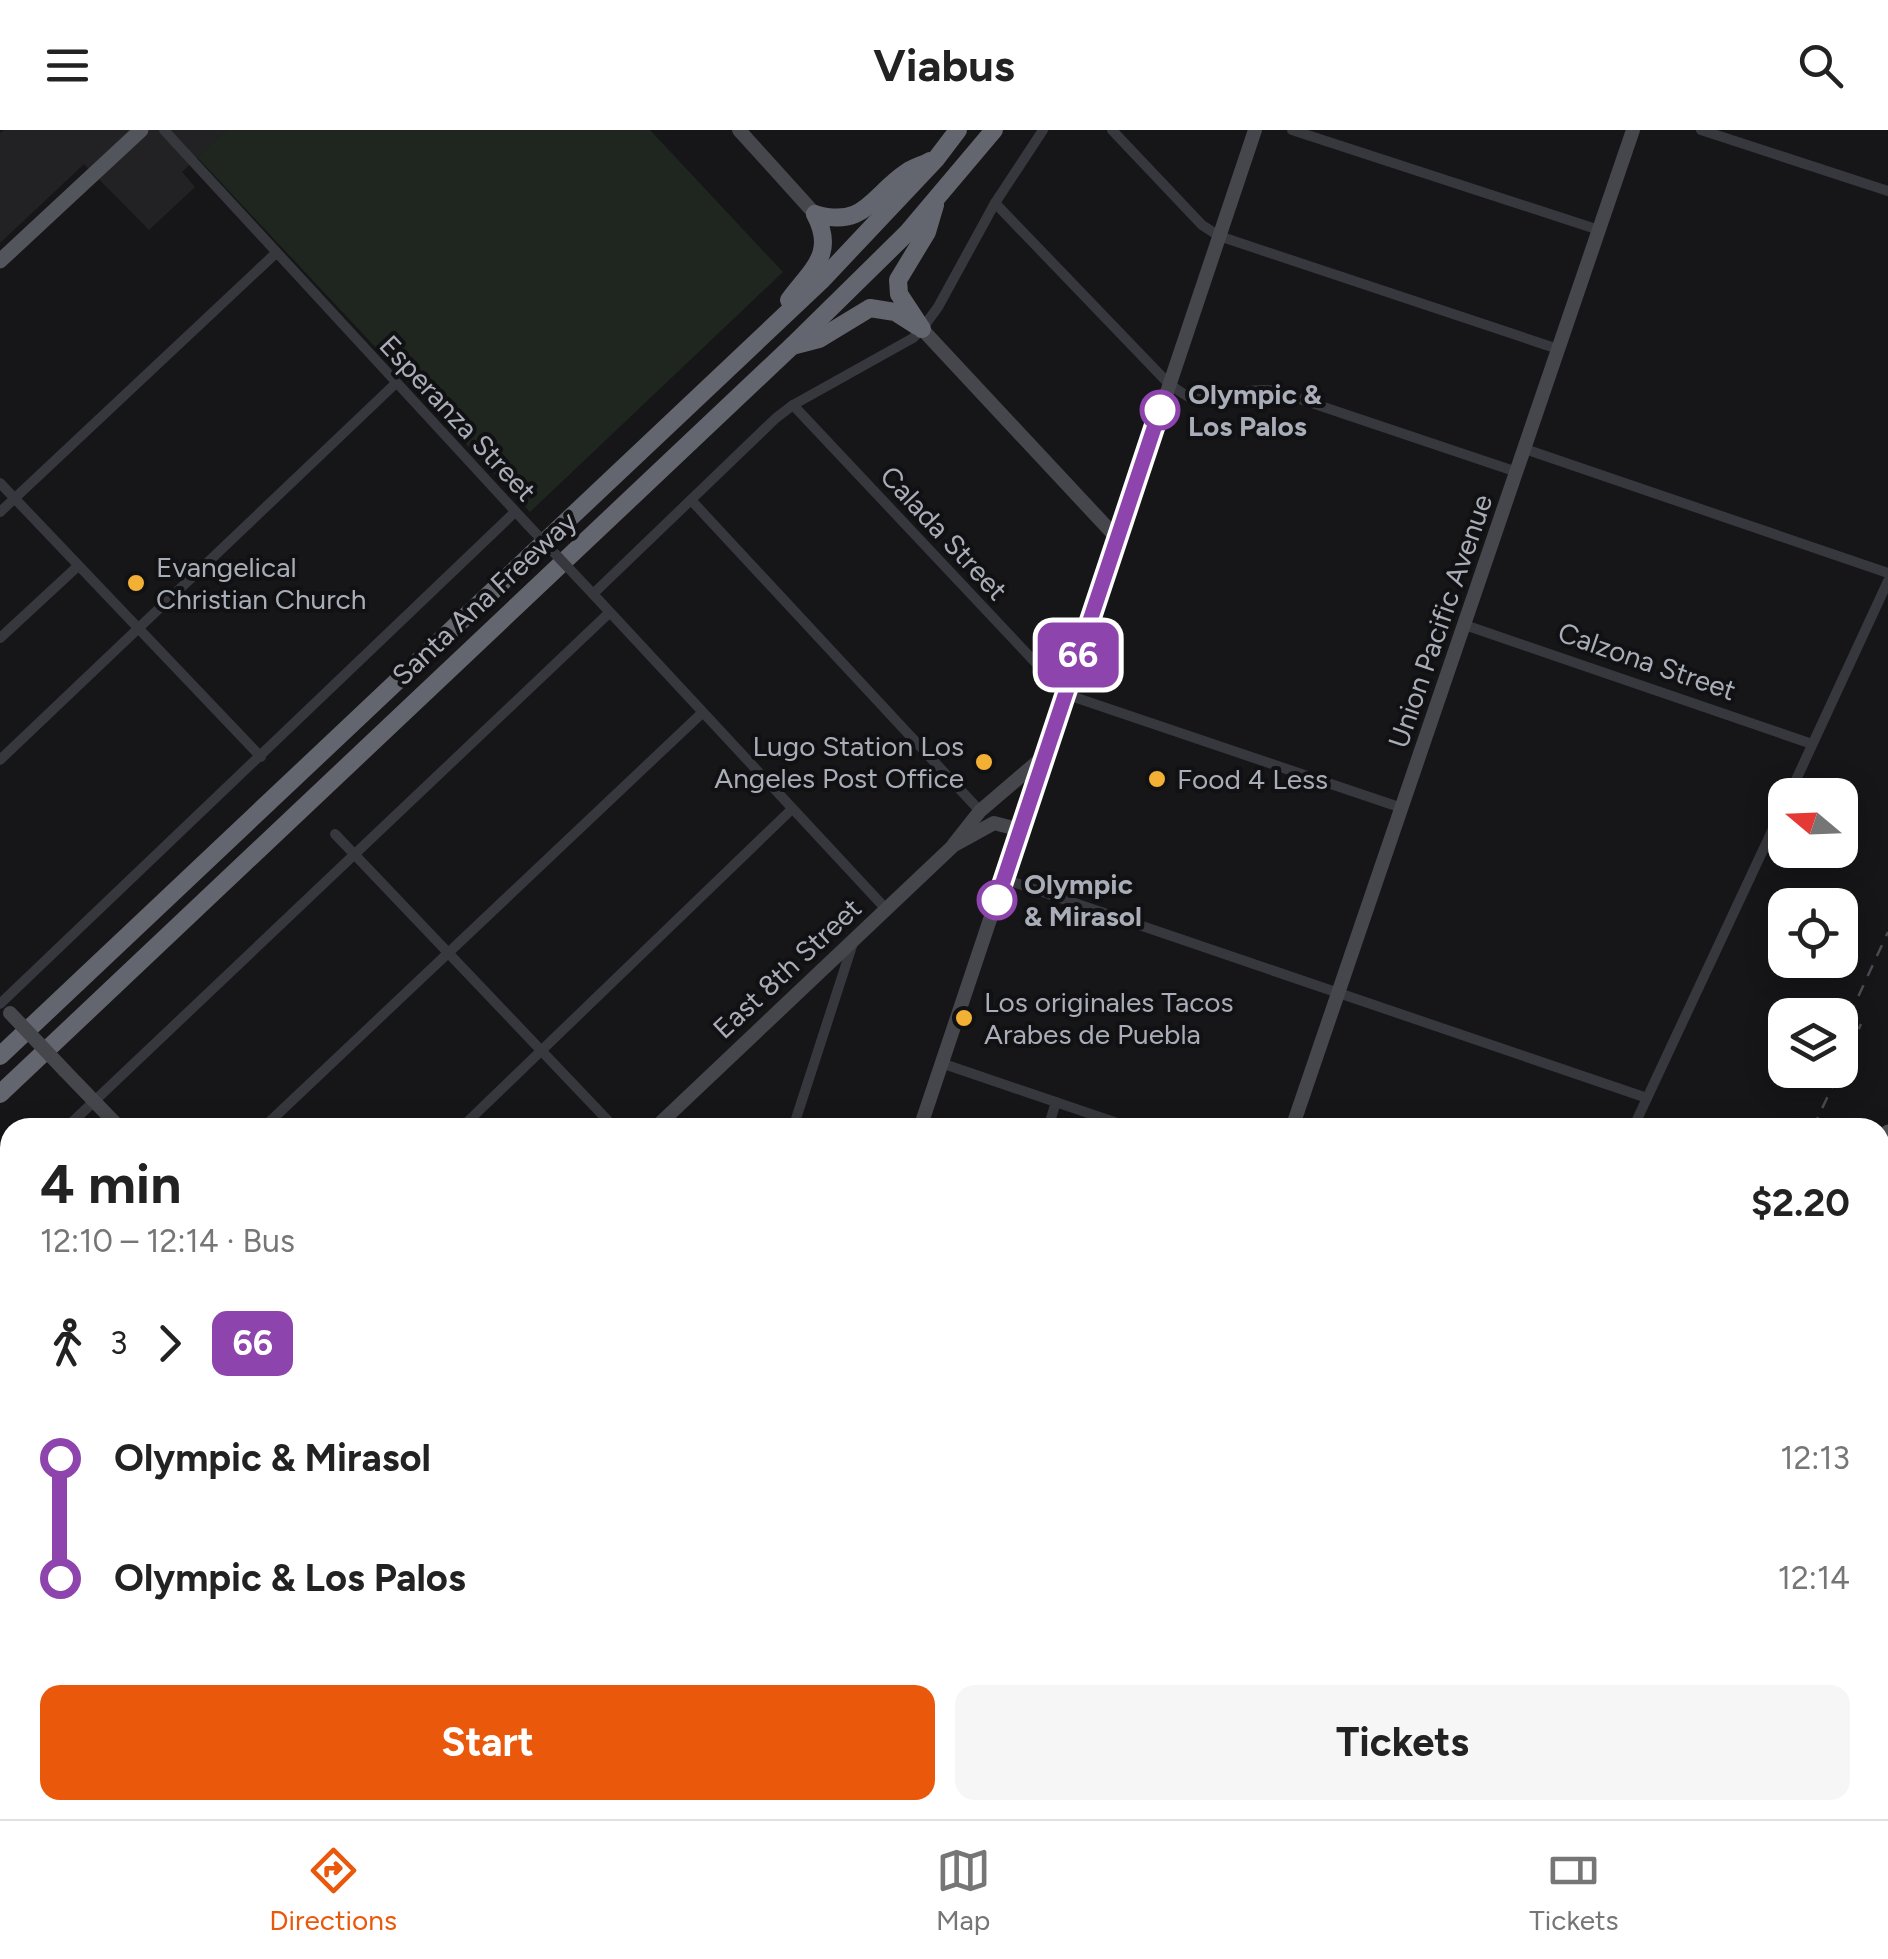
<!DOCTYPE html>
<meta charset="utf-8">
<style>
:root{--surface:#fff;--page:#f6f6f6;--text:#222;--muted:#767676;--line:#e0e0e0;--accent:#ea580c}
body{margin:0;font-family:Figtree,sans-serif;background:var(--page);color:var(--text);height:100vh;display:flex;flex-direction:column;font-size:38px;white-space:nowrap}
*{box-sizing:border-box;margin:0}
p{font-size:32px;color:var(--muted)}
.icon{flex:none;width:55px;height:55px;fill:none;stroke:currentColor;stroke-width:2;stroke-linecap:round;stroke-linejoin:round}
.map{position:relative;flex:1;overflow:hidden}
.panel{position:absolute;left:0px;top:988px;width:1890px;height:702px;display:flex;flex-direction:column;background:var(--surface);border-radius:30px 30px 0 0;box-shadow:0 5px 25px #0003}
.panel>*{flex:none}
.badge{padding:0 20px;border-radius:15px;font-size:35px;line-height:65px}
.needle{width:65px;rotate:289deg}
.buttons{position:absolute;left:1768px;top:648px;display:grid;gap:20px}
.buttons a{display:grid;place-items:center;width:90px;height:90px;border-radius:20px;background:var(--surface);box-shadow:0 5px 25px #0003;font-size:50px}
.map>.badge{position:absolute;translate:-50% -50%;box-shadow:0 0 0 5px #fff}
.legs{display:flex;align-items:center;gap:15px;height:110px;padding:0 40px;font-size:32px}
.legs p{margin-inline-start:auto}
.summary{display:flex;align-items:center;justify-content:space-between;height:170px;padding:0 40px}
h1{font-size:55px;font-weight:700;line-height:75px}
.button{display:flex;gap:20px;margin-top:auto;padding:20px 40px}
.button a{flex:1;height:115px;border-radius:20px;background:var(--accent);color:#fff;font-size:40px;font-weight:700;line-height:115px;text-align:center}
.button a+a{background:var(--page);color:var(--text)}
ul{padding:0 40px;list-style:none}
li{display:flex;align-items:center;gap:35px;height:120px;font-size:38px}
li i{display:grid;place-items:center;width:15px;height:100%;margin:0 12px;background:currentColor}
li i::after{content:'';width:25px;height:25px;margin:-12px;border:8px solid;border-radius:50%;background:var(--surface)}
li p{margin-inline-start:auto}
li:first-child i{background:linear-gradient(#0000 50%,currentColor 0)}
li:last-child i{background:linear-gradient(currentColor 50%,#0000 0)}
header{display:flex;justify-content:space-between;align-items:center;height:130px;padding:0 40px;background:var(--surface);font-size:45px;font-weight:700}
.tabs{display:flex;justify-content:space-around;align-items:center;height:140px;border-top:2px solid var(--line);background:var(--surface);font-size:28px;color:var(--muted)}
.tabs a{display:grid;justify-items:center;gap:5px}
.tabs .current{color:var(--accent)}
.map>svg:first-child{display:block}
.built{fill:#222225}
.green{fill:#1e261f}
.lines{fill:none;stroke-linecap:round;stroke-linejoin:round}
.street{stroke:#37383d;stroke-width:10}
.secondary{stroke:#45474d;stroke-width:14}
.primary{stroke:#53555c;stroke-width:15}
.highway{stroke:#63666e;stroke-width:18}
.rail{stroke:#4a4c52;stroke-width:2.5;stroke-dasharray:12 10;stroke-linecap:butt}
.street-bridge{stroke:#37383d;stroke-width:10}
.secondary-bridge{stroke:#45474d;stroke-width:14}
.line-1-casing{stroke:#fff;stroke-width:22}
.line-1{stroke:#8e44ad;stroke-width:15}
.stop-1-dot{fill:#fff;stroke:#8e44ad;stroke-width:5}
.poi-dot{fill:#f2b134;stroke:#111113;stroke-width:4}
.labels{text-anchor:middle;stroke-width:8;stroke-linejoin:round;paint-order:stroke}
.stop-label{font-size:28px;font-weight:bold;fill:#a8adb8;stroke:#111113;text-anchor:start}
.street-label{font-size:28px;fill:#a8adb8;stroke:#111113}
.poi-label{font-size:28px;fill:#a8adb8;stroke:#111113;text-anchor:start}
</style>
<header><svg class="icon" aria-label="menu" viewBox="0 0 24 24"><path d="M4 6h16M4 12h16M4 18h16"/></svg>Viabus<svg class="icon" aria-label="search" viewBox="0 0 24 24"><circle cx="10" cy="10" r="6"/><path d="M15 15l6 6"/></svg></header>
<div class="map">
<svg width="1888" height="1689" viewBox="0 0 1888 1689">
<rect width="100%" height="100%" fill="#161618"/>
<!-- built -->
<g class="built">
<path d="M4 0H226L182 42 195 57 149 100 84 34 0 113V3Z"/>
<path d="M1888 1048V1687L1684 1689 1674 1680H1880V1065Z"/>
</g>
<!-- green -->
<path class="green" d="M226 0H650L783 142 530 382 197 27Z"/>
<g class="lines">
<!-- street -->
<g class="street">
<path d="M164 0 527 394"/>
<path d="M1112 0 1202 95 1219 106 1558 219"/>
<path d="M1292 0 1599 100"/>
<path d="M1701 0 1888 61"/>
<path d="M995 73 1169 254C1175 258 1183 264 1189 267 1217 276 1245 255 1276 261L1517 342"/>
<path d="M793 275 1065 564 1402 678"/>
<path d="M1525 319 1888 443"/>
<path d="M0 353 261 627"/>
<path d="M691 370 980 681"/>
<path d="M0 382 276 123"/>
<path d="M1465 495 1812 614"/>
<path d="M0 508 78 436"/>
<path d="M0 630 395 254"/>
<path d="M1789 665 1888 451"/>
<path d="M335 704 615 998"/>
<path d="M1004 749 1647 968"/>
<path d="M886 779 593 464 776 288 793 275 913 208 922 199 938 177 995 73 1043 0"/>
<path d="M0 874 515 382"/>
<path d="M941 933 1132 998"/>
<path d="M66 998 609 483"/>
<path d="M263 998 702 583"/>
<path d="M461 998 792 679"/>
<path d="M793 998 853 813"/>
<path d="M1048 998 1056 972"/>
<path d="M1633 998 1785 673"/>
<path d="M0 1058 10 1049"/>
<path d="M0 1237 10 1228"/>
<path d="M0 1313 10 1324"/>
<path d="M339 1680 348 1689"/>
<path d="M519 1689 522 1686"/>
<path d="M814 1689 817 1680"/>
<path d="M940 1689 943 1680"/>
<path d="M1182 1689 1185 1680"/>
<path d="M1281 1689 1290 1680"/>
</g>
<!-- secondary -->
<g class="secondary">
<path d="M739 0 815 84"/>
<path d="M922 199 1117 408"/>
<path d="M954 714 980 681 1042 628"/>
<path d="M65 941 120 998"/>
<path d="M655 998 954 715 994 693 1021 700"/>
<path d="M920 998 1255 0"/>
<path d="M1292 998 1633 0"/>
<path d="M0 1602 10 1593"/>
<path d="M0 1653 10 1664"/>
<path d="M25 1680 34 1689"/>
<path d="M756 1680 762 1689"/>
<path d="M691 1689 695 1680"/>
<path d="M1057 1689 1060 1680"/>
</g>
<!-- primary -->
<g class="primary">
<path d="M0 131 141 0"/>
<path d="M1880 1019 1888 1002"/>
<path d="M1532 1689 1537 1680"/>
<path d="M1546 1689 1550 1680"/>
</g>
<!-- highway -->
<g class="highway">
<path d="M815 84C865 99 872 65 907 42 914 37 923 35 930 31"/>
<path d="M789 170C812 139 836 124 815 84"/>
<path d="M922 199 899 164 898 150 927 102 935 75"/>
<path d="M792 216 819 209 870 178 895 182 917 196"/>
<path d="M0 926 821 151 936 29 958 0"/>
<path d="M0 964 792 216 907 103 994 0"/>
</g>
<!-- rail -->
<g class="rail">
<path d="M1840 906 1888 802"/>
<path d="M1840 939 1861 894"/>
<path d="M1813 998 1840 940"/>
<path d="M1380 1689 1388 1680"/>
<path d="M1472 1689 1480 1680"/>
</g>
<!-- street-bridge -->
<path class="street-bridge" d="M527 394 593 464"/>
<!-- secondary-bridge -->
<path class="secondary-bridge" d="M10 883 65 941"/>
</g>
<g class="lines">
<defs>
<path id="line-1" d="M997 770 1160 280"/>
</defs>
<!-- line-1 casing -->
<use href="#line-1" class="line-1-casing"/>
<!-- line-1 -->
<use href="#line-1" class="line-1"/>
</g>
<!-- markers -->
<g class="stop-1-dot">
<circle cx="1160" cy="280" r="18"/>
<circle cx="997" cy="770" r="18"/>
</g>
<g class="poi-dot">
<circle cx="136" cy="453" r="10"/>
<circle cx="984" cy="632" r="10"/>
<circle cx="1157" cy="649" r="10"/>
<circle cx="964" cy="888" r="10"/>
</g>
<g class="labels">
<!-- stop labels -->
<g class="stop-label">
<text x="1188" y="274">Olympic &amp;<tspan x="1188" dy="32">Los Palos</tspan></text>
<text x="1024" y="764">Olympic<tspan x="1024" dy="32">&amp; Mirasol</tspan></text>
</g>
<!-- street labels -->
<g class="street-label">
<text transform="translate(458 288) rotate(47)" y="10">Esperanza Street</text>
<text transform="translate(944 403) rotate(47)" y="10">Calada Street</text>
<text transform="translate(484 468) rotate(-43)" y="10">Santa Ana Freeway</text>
<text transform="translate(1440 491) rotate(-71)" y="10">Union Pacific Avenue</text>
<text transform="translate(1647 531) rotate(19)" y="10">Calzona Street</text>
<text transform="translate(787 838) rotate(-43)" y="10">East 8th Street</text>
</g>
<!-- poi labels -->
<g class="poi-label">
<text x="156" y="447">Evangelical<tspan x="156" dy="32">Christian Church</tspan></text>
<text x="964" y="626" text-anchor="end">Lugo Station Los<tspan x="964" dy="32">Angeles Post Office</tspan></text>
<text x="1177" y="659">Food 4 Less</text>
<text x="984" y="882">Los originales Tacos<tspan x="984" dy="32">Arabes de Puebla</tspan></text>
</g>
</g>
</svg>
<div class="buttons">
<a><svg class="needle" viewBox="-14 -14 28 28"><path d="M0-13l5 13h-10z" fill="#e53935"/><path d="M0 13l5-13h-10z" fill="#767676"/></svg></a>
<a><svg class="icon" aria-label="locate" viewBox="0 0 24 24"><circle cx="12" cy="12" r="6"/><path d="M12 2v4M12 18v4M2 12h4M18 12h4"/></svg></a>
<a><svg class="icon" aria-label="layers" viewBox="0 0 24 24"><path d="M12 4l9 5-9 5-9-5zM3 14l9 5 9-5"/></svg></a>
</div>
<b class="badge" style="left:1078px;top:525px;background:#8e44ad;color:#fff">66</b>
<section class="panel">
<div class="summary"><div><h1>4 min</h1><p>12:10 – 12:14 · Bus</p></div><b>$2.20</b></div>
<div class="legs"><svg class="icon" aria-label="walk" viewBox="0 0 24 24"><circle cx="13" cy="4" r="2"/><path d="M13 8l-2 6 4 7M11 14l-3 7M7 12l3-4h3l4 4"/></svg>3<svg class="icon" aria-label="forward" viewBox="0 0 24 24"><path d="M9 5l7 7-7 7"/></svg><b class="badge" style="background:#8e44ad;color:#fff">66</b></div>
<ul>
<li><i style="color:#8e44ad"></i><b>Olympic &amp; Mirasol</b><p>12:13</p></li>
<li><i style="color:#8e44ad"></i><b>Olympic &amp; Los Palos</b><p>12:14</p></li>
</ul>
<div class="button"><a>Start</a><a>Tickets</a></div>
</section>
</div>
<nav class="tabs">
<a class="current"><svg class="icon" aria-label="directions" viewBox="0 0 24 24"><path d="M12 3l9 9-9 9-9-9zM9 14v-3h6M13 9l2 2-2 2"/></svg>Directions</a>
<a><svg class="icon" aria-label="map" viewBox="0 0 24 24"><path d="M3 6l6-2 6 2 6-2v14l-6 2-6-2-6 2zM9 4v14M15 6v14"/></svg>Map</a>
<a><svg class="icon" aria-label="tickets" viewBox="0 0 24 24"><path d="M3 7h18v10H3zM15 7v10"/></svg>Tickets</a>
</nav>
